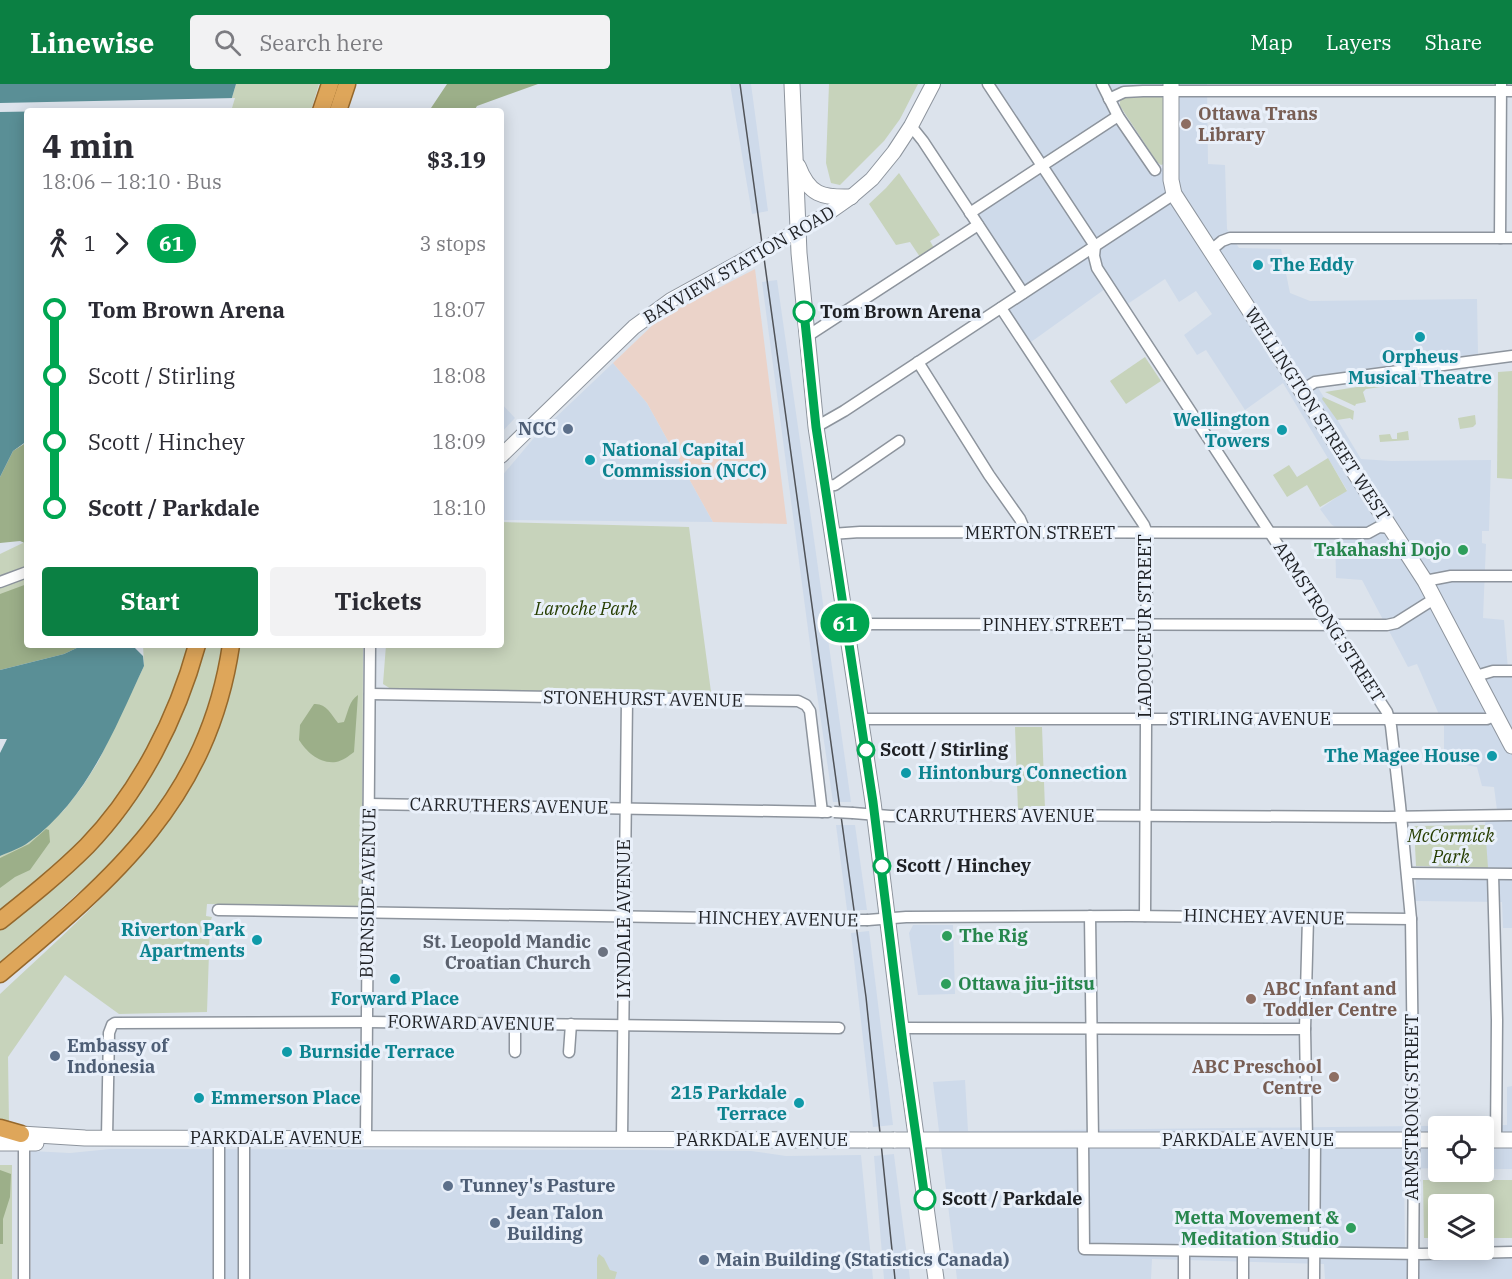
<!DOCTYPE html>
<meta charset="utf-8">
<style>
:root{--surface:#fff;--page:#f2f2f3;--text:#2b2b33;--muted:#7c7c81;--accent:#0b8043}
body{margin:0;font-family:"IBM Plex Serif",serif;background:var(--page);color:var(--text);height:100vh;display:flex;flex-direction:column;font-size:22px;white-space:nowrap}
*{box-sizing:border-box;margin:0}
p{font-size:20px;color:var(--muted)}
.icon{flex:none;width:33px;height:33px;fill:none;stroke:currentColor;stroke-width:2;stroke-linecap:round;stroke-linejoin:round}
.map{position:relative;flex:1;overflow:hidden}
.panel{position:absolute;left:24px;top:24px;width:480px;height:540px;display:flex;flex-direction:column;background:var(--surface);border-radius:6px;box-shadow:0 3px 15px #0003}
.panel>*{flex:none}
.badge{padding:0 12px;border-radius:20px;font-size:21px;line-height:39px}
.fabs{position:absolute;left:1428px;top:1032px;display:grid;gap:12px}
.fabs a{display:grid;place-items:center;width:66px;height:66px;border-radius:6px;background:var(--surface);box-shadow:0 3px 15px #0003;font-size:30px}
.map>.badge{position:absolute;translate:-50% -50%;box-shadow:0 0 0 3px #fff}
.legs{display:flex;align-items:center;gap:9px;height:66px;padding:0 18px;font-size:20px}
.legs p{margin-inline-start:auto}
.head{display:flex;align-items:center;justify-content:space-between;height:102px;padding:0 18px}
h1{font-size:33px;font-weight:700;line-height:45px}
.button{display:flex;gap:12px;margin-top:auto;padding:12px 18px}
.button a{flex:1;height:69px;border-radius:6px;background:var(--accent);color:#fff;font-size:24px;font-weight:700;line-height:69px;text-align:center}
.button a+a{background:var(--page);color:var(--text)}
ul{padding:0 18px;list-style:none}
li{display:flex;align-items:center;gap:21px;height:66px;font-size:22px}
li i{display:grid;place-items:center;width:9px;height:100%;margin:0 8px;background:currentColor}
li i::after{content:'';width:15px;height:15px;margin:-8px;border:4px solid;border-radius:50%;background:var(--surface)}
li p{margin-inline-start:auto}
li:first-child i{background:linear-gradient(#0000 50%,currentColor 0)}
li:last-child i{background:linear-gradient(currentColor 50%,#0000 0)}
header{display:flex;align-items:center;gap:36px;box-sizing:border-box;height:84px;padding:0 30px;background:var(--accent);color:#fff}
header strong{font-size:28px}
nav{display:flex;gap:33px;margin-inline-start:auto;font-size:21px}
.search{width:420px;height:54px;background:var(--page);display:flex;align-items:center;gap:15px;box-sizing:border-box;padding:0 21px;border-radius:6px;color:var(--muted);font-size:22px}
.map>svg:first-child{display:block}
.built{fill:#cedaea;fill-rule:evenodd}
.industrial{fill:#ebd3c9}
.green{fill:#c7d3bb}
.forest{fill:#9caf89}
.water{fill:#5a8f96}
.pier{fill:#dce3ec}
.lines{fill:none;stroke-linecap:round;stroke-linejoin:round}
.minor-casing{stroke:#8d949d;stroke-width:13}
.tertiary-casing{stroke:#8d949d;stroke-width:16}
.secondary-casing{stroke:#8d949d;stroke-width:17}
.trunk-casing{stroke:#95682c;stroke-width:19}
.minor{stroke:#fff;stroke-width:10}
.tertiary{stroke:#fff;stroke-width:14}
.secondary{stroke:#fff;stroke-width:15}
.trunk{stroke:#dea65a;stroke-width:16}
.tram{stroke:#505358;stroke-width:1.5}
.minor-bridge-casing{stroke:#8d949d;stroke-width:13;stroke-linecap:butt}
.secondary-bridge-casing{stroke:#8d949d;stroke-width:17;stroke-linecap:butt}
.minor-bridge{stroke:#fff;stroke-width:10}
.secondary-bridge{stroke:#fff;stroke-width:15}
.line-1-casing{stroke:#fff;stroke-width:14}
.line-1{stroke:#00a651;stroke-width:9}
.education-dot{fill:#8d6e63;stroke:#e9f0fa;stroke-width:2}
.culture-dot{fill:#0f9aa8;stroke:#e9f0fa;stroke-width:2}
.stop-1-dot{fill:#fff;stroke:#00a651;stroke-width:3}
.service-dot{fill:#5c6f8a;stroke:#e9f0fa;stroke-width:2}
.leisure-dot{fill:#2e9e5b;stroke:#e9f0fa;stroke-width:2}
.worship-dot{fill:#6b7280;stroke:#e9f0fa;stroke-width:2}
.labels{text-anchor:middle;stroke-width:6;stroke-linejoin:round;paint-order:stroke}
.education-label{font-size:18px;font-weight:bold;fill:#785e54;stroke:#e9f0fa;text-anchor:start}
.street-label{font-size:18px;fill:#1f2125;stroke:#e9f0fa}
.culture-label{font-size:18px;font-weight:bold;fill:#0d838f;stroke:#e9f0fa;text-anchor:start}
.stop-label{font-size:18px;font-weight:bold;fill:#1f2125;stroke:#e9f0fa;text-anchor:start}
.service-label{font-size:18px;font-weight:bold;fill:#4e5e75;stroke:#e9f0fa;text-anchor:start}
.leisure-label{font-size:18px;font-weight:bold;fill:#27864d;stroke:#e9f0fa;text-anchor:end}
.park-label{font-size:18px;font-style:italic;fill:#263d00;stroke:#e9f0fa}
.worship-label{font-size:18px;font-weight:bold;fill:#5b616d;stroke:#e9f0fa;text-anchor:end}
</style>
<header>
<strong>Linewise</strong>
<div class="search"><svg class="icon" aria-label="search" viewBox="0 0 24 24"><circle cx="10" cy="10" r="6"/><path d="M15 15l6 6"/></svg>Search here</div>
<nav><a>Map</a><a>Layers</a><a>Share</a></nav>
</header>
<div class="map">
<svg width="1512" height="1195" viewBox="0 0 1512 1195">
<rect width="100%" height="100%" fill="#dce3ec"/>
<!-- built -->
<g class="built">
<path d="M730 0H751L768 127 752 130Z"/>
<path d="M989 0H1207L1208 80 1225 81 1227 145 1239 164 1281 165 1290 209 1310 217 1477 215 1478 270 1311 292 1361 375 1391 377 1491 376 1489 447H1482V459L1486 460 1483 534 1504 536 1508 586H1512V844H1503L1502 818 1415 817 1416 795H1487L1485 741 1487 726H1497L1494 703 1482 702 1477 683 1444 677V642L1417 580 1408 583 1362 496 1336 494 1335 443 1331 440 1320 425 1347 406 1283 299 1245 326 1206 266 1197 271 1184 251 1212 230 1196 207 1179 218 1165 195 1120 225 1105 205 1031 258 1007 225 1020 216 963 130 1044 76ZM1166 1 1164 83 1153 89 1102 13Z"/>
<path d="M777 196 811 434 851 718H833L813 583 762 198Z"/>
<path d="M613 279 647 319 713 438 501 436V393L533 355Z"/>
<path d="M501 319 515 334 501 349Z"/>
<path d="M836 741H855L867 826H847Z"/>
<path d="M913 841H953L955 910 918 911 909 849Z"/>
<path d="M869 847 893 1041 873 1043 851 849Z"/>
<path d="M965 996 968 1047 1507 1041V1003L1512 1002V1085H1484V1042H1438V1084L1404 1085 1405 1169 1512 1172V1195H1325L1324 1180 1152 1175 1151 1195H957L933 998Z"/>
<path d="M110 1065 638 1066 751 1067 786 1072 861 1071 873 1195H31V1067L70 1069Z"/>
<path d="M894 1070V1071L910 1195H884L874 1072Z"/>
</g>
<!-- industrial -->
<path class="industrial" d="M755 185 787 440 713 438 647 319 613 279 659 235Z"/>
<!-- green -->
<g class="green">
<path d="M236 0H319L311 27H228Z"/>
<path d="M829 0H918L900 35 884 57 840 101 831 99 826 79Z"/>
<path d="M1157 10 1162 12 1164 17V80L1161 81 1157 78 1120 22V17L1124 13Z"/>
<path d="M899 89 940 151 930 157 934 164 920 173 910 158 896 161 869 120 886 104Z"/>
<path d="M1145 273 1161 297 1126 320 1110 297Z"/>
<path d="M1512 287V395L1497 394 1498 288Z"/>
<path d="M1395 297V301L1366 305 1363 308 1366 318 1356 320 1355 322 1325 308Z"/>
<path d="M1323 313 1354 327 1353 336 1350 334 1337 336 1322 315Z"/>
<path d="M1475 331 1476 340 1473 343 1460 345 1458 334Z"/>
<path d="M1408 347 1409 356 1380 358 1379 351 1390 350 1392 355H1397V349Z"/>
<path d="M1328 374 1347 407 1320 423 1307 401 1287 413 1273 391 1289 381 1297 393Z"/>
<path d="M501 438 689 443 711 608 562 610 391 605 383 600 386 561H501Z"/>
<path d="M27 457V502L0 512V470Z"/>
<path d="M143 561H224L223 570 199 650 162 721 117 777 77 810 0 881V772L28 759 64 726 82 703 98 678 144 582Z"/>
<path d="M238 561H363L362 822 207 820 206 832 212 833 210 839 207 928 119 930 65 891 8 973 9 1039 0 1037V910C115 802 211 727 238 561Z"/>
<path d="M1015 643H1042L1045 725 1018 726Z"/>
<path d="M1485 741 1488 784 1416 782 1414 742Z"/>
<rect x="0" y="1081" width="12" height="114"/>
<path d="M1423 1096H1512V1154H1484V1120H1438V1154H1424Z"/>
<path d="M599 1170 604 1174 610 1186 617 1188 615 1195H597V1174Z"/>
</g>
<!-- forest -->
<g class="forest">
<path d="M447 0H538L477 22 474 27H429Z"/>
<path d="M27 358V460L20 457 0 459V393L13 367Z"/>
<path d="M27 500V561H83L64 570 0 586V510Z"/>
<path d="M358 611 354 668C349 672 342 677 336 678 319 680 307 668 299 656L300 641 314 620C326 619 331 630 338 639L344 638C348 628 349 617 358 611Z"/>
<path d="M46 745 49 746 50 758 30 786 15 793 0 804V774L29 760Z"/>
<path d="M0 1086 11 1090 10 1113 3 1135V1160H0Z"/>
</g>
<!-- water -->
<g class="water">
<path d="M0 0H236L228 27H27V357L13 367 0 393Z"/>
<path d="M83 561H132L143 572 144 582C114 646 88 715 29 758 21 764 9 768 0 772V669L7 655H0V586L64 570Z"/>
</g>
<!-- pier -->
<path class="pier" d="M235 14 232 24 0 28V19Z"/>
<g class="lines">
<defs>
<g id="minor">
<path d="M988 0 1095 162 1094 172 1097 184 1387 628 1391 642 1400 721 1411 835 1414 1056 1413 1195"/>
<path d="M1102 0 1118 32 1155 86"/>
<path d="M1109 15 1124 8 1143 7H1512"/>
<path d="M911 42 923 57 1023 209"/>
<path d="M970 129 1118 32"/>
<path d="M1500 154 1501 0"/>
<path d="M1210 167 1222 157 1230 154H1512"/>
<path d="M1001 224 1144 441 1147 449 1145 832"/>
<path d="M806 253 978 141"/>
<path d="M918 278 989 391 1020 435 1026 449"/>
<path d="M1302 306 1315 298 1512 272"/>
<path d="M816 343 844 327 1174 110"/>
<path d="M825 402 835 401 899 357"/>
<path d="M831 450 860 448 1368 449 1379 443 1391 444"/>
<path d="M1425 497 1451 492H1512"/>
<path d="M0 498 27 488"/>
<path d="M845 540 1387 541 1396 539 1434 515"/>
<path d="M1476 592 1493 587H1512"/>
<path d="M370 610 798 617 806 621 810 627 822 728"/>
<path d="M860 635H1487L1496 631"/>
<path d="M369 720 828 728"/>
<path d="M853 729 890 732 1015 731 1387 733 1512 731"/>
<path d="M1407 789 1512 790"/>
<path d="M1493 791 1497 936 1496 1056"/>
<path d="M218 826 849 836"/>
<path d="M1090 832 1093 1056"/>
<path d="M868 836 906 833 1130 832 1411 835"/>
<path d="M901 944 1305 945"/>
<path d="M515 968V939"/>
<path d="M569 968 571 940"/>
<path d="M107 1053 109 949 112 941 115 939 367 938 839 944"/>
<path d="M219 1054V1195"/>
<path d="M366 1054 370 561"/>
<path d="M622 1055 627 615"/>
<path d="M1083 1056 1084 1165 1422 1170 1512 1168"/>
<path d="M1307 1056 1305 945 1308 834"/>
<path d="M24 1195V1059"/>
<path d="M244 1195V1054"/>
<path d="M1184 1195V1167"/>
<path d="M1243 1195V1168"/>
<path d="M1314 1195 1315 1056"/>
</g>
<path id="tertiary" d="M501 372 634 243 671 216 824 132 851 113 872 95 894 68 911 42 933 0"/>
<g id="secondary">
<path d="M792 0 799 169 816 343 873 718 901 944 936 1195"/>
<path d="M1171 0V96L1174 110 1425 497 1512 662"/>
<path d="M798 82C809 111 822 114 851 113"/>
<path d="M21 1050 85 1054 868 1056"/>
<path d="M894 1056H1438"/>
<path d="M1484 1056H1512"/>
<path d="M0 1059H36"/>
</g>
<g id="trunk">
<path d="M321 27 330 0"/>
<path d="M338 27 347 0"/>
<path d="M0 837C30 813 60 789 87 762 140 707 177 634 197 561"/>
<path d="M0 890C113 795 208 716 231 561"/>
<path d="M0 1044 21 1050"/>
</g>
</defs>
<!-- minor casing -->
<use href="#minor" class="minor-casing"/>
<!-- tertiary casing -->
<use href="#tertiary" class="tertiary-casing"/>
<!-- secondary casing -->
<use href="#secondary" class="secondary-casing"/>
<!-- trunk casing -->
<use href="#trunk" class="trunk-casing"/>
<!-- minor -->
<use href="#minor" class="minor"/>
<!-- tertiary -->
<use href="#tertiary" class="tertiary"/>
<!-- secondary -->
<use href="#secondary" class="secondary"/>
<!-- trunk -->
<use href="#trunk" class="trunk"/>
<!-- tram -->
<path class="tram" d="M740 0 866 913 895 1195"/>
<defs>
<g id="minor-bridge">
<path d="M834 728 853 729"/>
<path d="M849 836H868"/>
</g>
<path id="secondary-bridge" d="M868 1056H894"/>
</defs>
<!-- minor-bridge casing -->
<use href="#minor-bridge" class="minor-bridge-casing"/>
<!-- secondary-bridge casing -->
<use href="#secondary-bridge" class="secondary-bridge-casing"/>
<!-- minor-bridge -->
<use href="#minor-bridge" class="minor-bridge"/>
<!-- secondary-bridge -->
<use href="#secondary-bridge" class="secondary-bridge"/>
</g>
<g class="lines">
<defs>
<path id="line-1" d="M804 228 816 343 873 718 904 968 925 1115"/>
</defs>
<!-- line-1 casing -->
<use href="#line-1" class="line-1-casing"/>
<!-- line-1 -->
<use href="#line-1" class="line-1"/>
</g>
<!-- markers -->
<g class="education-dot">
<circle cx="1186" cy="40" r="6"/>
<circle cx="1251" cy="915" r="6"/>
<circle cx="1334" cy="993" r="6"/>
</g>
<g class="culture-dot">
<circle cx="1258" cy="181" r="6"/>
<circle cx="1420" cy="253" r="6"/>
<circle cx="1282" cy="346" r="6"/>
<circle cx="590" cy="376" r="6"/>
<circle cx="1492" cy="672" r="6"/>
<circle cx="906" cy="689" r="6"/>
<circle cx="257" cy="856" r="6"/>
<circle cx="395" cy="895" r="6"/>
<circle cx="287" cy="968" r="6"/>
<circle cx="199" cy="1014" r="6"/>
<circle cx="799" cy="1019" r="6"/>
</g>
<g class="stop-1-dot">
<circle cx="804" cy="228" r="10"/>
<circle cx="866" cy="666" r="8"/>
<circle cx="882" cy="782" r="8"/>
<circle cx="925" cy="1115" r="10"/>
</g>
<g class="service-dot">
<circle cx="568" cy="345" r="6"/>
<circle cx="55" cy="972" r="6"/>
<circle cx="448" cy="1102" r="6"/>
<circle cx="495" cy="1139" r="6"/>
<circle cx="704" cy="1176" r="6"/>
</g>
<g class="leisure-dot">
<circle cx="1463" cy="466" r="6"/>
<circle cx="947" cy="852" r="6"/>
<circle cx="946" cy="900" r="6"/>
<circle cx="1351" cy="1144" r="6"/>
</g>
<circle class="worship-dot" cx="603" cy="868" r="6"/>
<g class="labels">
<!-- education labels -->
<g class="education-label">
<text x="1198" y="36">Ottawa Trans<tspan x="1198" dy="21">Library</tspan></text>
<text x="1263" y="911">ABC Infant and<tspan x="1263" dy="21">Toddler Centre</tspan></text>
<text x="1322" y="989" text-anchor="end">ABC Preschool<tspan x="1322" dy="21">Centre</tspan></text>
</g>
<!-- street labels -->
<g class="street-label">
<text transform="translate(739 181) rotate(-30)" y="6">BAYVIEW STATION ROAD</text>
<text transform="translate(1317 330) rotate(57)" y="6">WELLINGTON STREET WEST</text>
<text x="1040" y="455">MERTON STREET</text>
<text transform="translate(1329 538) rotate(57)" y="6">ARMSTRONG STREET</text>
<text x="1053" y="547">PINHEY STREET</text>
<text transform="translate(1145 542) rotate(-90)" y="6">LADOUCEUR STREET</text>
<text transform="translate(643 615) rotate(1)" y="6">STONEHURST AVENUE</text>
<text x="1250" y="641">STIRLING AVENUE</text>
<text transform="translate(509 722) rotate(1)" y="6">CARRUTHERS AVENUE</text>
<text x="995" y="738">CARRUTHERS AVENUE</text>
<text transform="translate(368 809) rotate(-89)" y="6">BURNSIDE AVENUE</text>
<text transform="translate(1264 833) rotate(1)" y="6">HINCHEY AVENUE</text>
<text transform="translate(624 835) rotate(-90)" y="6">LYNDALE AVENUE</text>
<text transform="translate(778 835) rotate(1)" y="6">HINCHEY AVENUE</text>
<text transform="translate(471 939) rotate(1)" y="6">FORWARD AVENUE</text>
<text transform="translate(1412 1023) rotate(-90)" y="6">ARMSTRONG STREET</text>
<text x="276" y="1060">PARKDALE AVENUE</text>
<text x="762" y="1062">PARKDALE AVENUE</text>
<text x="1248" y="1062">PARKDALE AVENUE</text>
</g>
<!-- culture labels -->
<g class="culture-label">
<text x="1270" y="187">The Eddy</text>
<text x="1420" y="279" text-anchor="middle">Orpheus<tspan x="1420" dy="21">Musical Theatre</tspan></text>
<text x="1270" y="342" text-anchor="end">Wellington<tspan x="1270" dy="21">Towers</tspan></text>
<text x="602" y="372">National Capital<tspan x="602" dy="21">Commission (NCC)</tspan></text>
<text x="1480" y="678" text-anchor="end">The Magee House</text>
<text x="918" y="695">Hintonburg Connection</text>
<text x="245" y="852" text-anchor="end">Riverton Park<tspan x="245" dy="21">Apartments</tspan></text>
<text x="395" y="921" text-anchor="middle">Forward Place</text>
<text x="299" y="974">Burnside Terrace</text>
<text x="787" y="1015" text-anchor="end">215 Parkdale<tspan x="787" dy="21">Terrace</tspan></text>
<text x="211" y="1020">Emmerson Place</text>
</g>
<!-- stop labels -->
<g class="stop-label">
<text x="820" y="234">Tom Brown Arena</text>
<text x="880" y="672">Scott / Stirling</text>
<text x="896" y="788">Scott / Hinchey</text>
<text x="942" y="1121">Scott / Parkdale</text>
</g>
<!-- service labels -->
<g class="service-label">
<text x="556" y="351" text-anchor="end">NCC</text>
<text x="67" y="968">Embassy of<tspan x="67" dy="21">Indonesia</tspan></text>
<text x="460" y="1108">Tunney's Pasture</text>
<text x="507" y="1135">Jean Talon<tspan x="507" dy="21">Building</tspan></text>
<text x="716" y="1182">Main Building (Statistics Canada)</text>
</g>
<!-- leisure labels -->
<g class="leisure-label">
<text x="1451" y="472">Takahashi Dojo</text>
<text x="959" y="858" text-anchor="start">The Rig</text>
<text x="958" y="906" text-anchor="start">Ottawa jiu-jitsu</text>
<text x="1339" y="1140">Metta Movement &amp;<tspan x="1339" dy="21">Meditation Studio</tspan></text>
</g>
<!-- park labels -->
<g class="park-label">
<text x="586" y="531">Laroche Park</text>
<text x="1451" y="758">McCormick<tspan x="1451" dy="21">Park</tspan></text>
</g>
<!-- worship labels -->
<g class="worship-label">
<text x="591" y="864">St. Leopold Mandic<tspan x="591" dy="21">Croatian Church</tspan></text>
</g>
</g>
</svg>
<div class="fabs">
<a><svg class="icon" aria-label="locate" viewBox="0 0 24 24"><circle cx="12" cy="12" r="6"/><path d="M12 2v4M12 18v4M2 12h4M18 12h4"/></svg></a>
<a><svg class="icon" aria-label="layers" viewBox="0 0 24 24"><path d="M12 4l9 5-9 5-9-5zM3 14l9 5 9-5"/></svg></a>
</div>
<b class="badge" style="left:845px;top:539px;background:#00a651;color:#fff">61</b>
<section class="panel">
<div class="head"><div><h1>4 min</h1><p>18:06 – 18:10 · Bus</p></div><b>$3.19</b></div>
<div class="legs"><svg class="icon" aria-label="walk" viewBox="0 0 24 24"><circle cx="13" cy="4" r="2"/><path d="M13 8l-2 6 4 7M11 14l-3 7M7 12l3-4h3l4 4"/></svg>1<svg class="icon" aria-label="forward" viewBox="0 0 24 24"><path d="M9 5l7 7-7 7"/></svg><b class="badge" style="background:#00a651;color:#fff">61</b><p>3 stops</p></div>
<ul>
<li><i style="color:#00a651"></i><b>Tom Brown Arena</b><p>18:07</p></li>
<li><i style="color:#00a651"></i><span>Scott / Stirling</span><p>18:08</p></li>
<li><i style="color:#00a651"></i><span>Scott / Hinchey</span><p>18:09</p></li>
<li><i style="color:#00a651"></i><b>Scott / Parkdale</b><p>18:10</p></li>
</ul>
<div class="button"><a>Start</a><a>Tickets</a></div>
</section>
</div>
